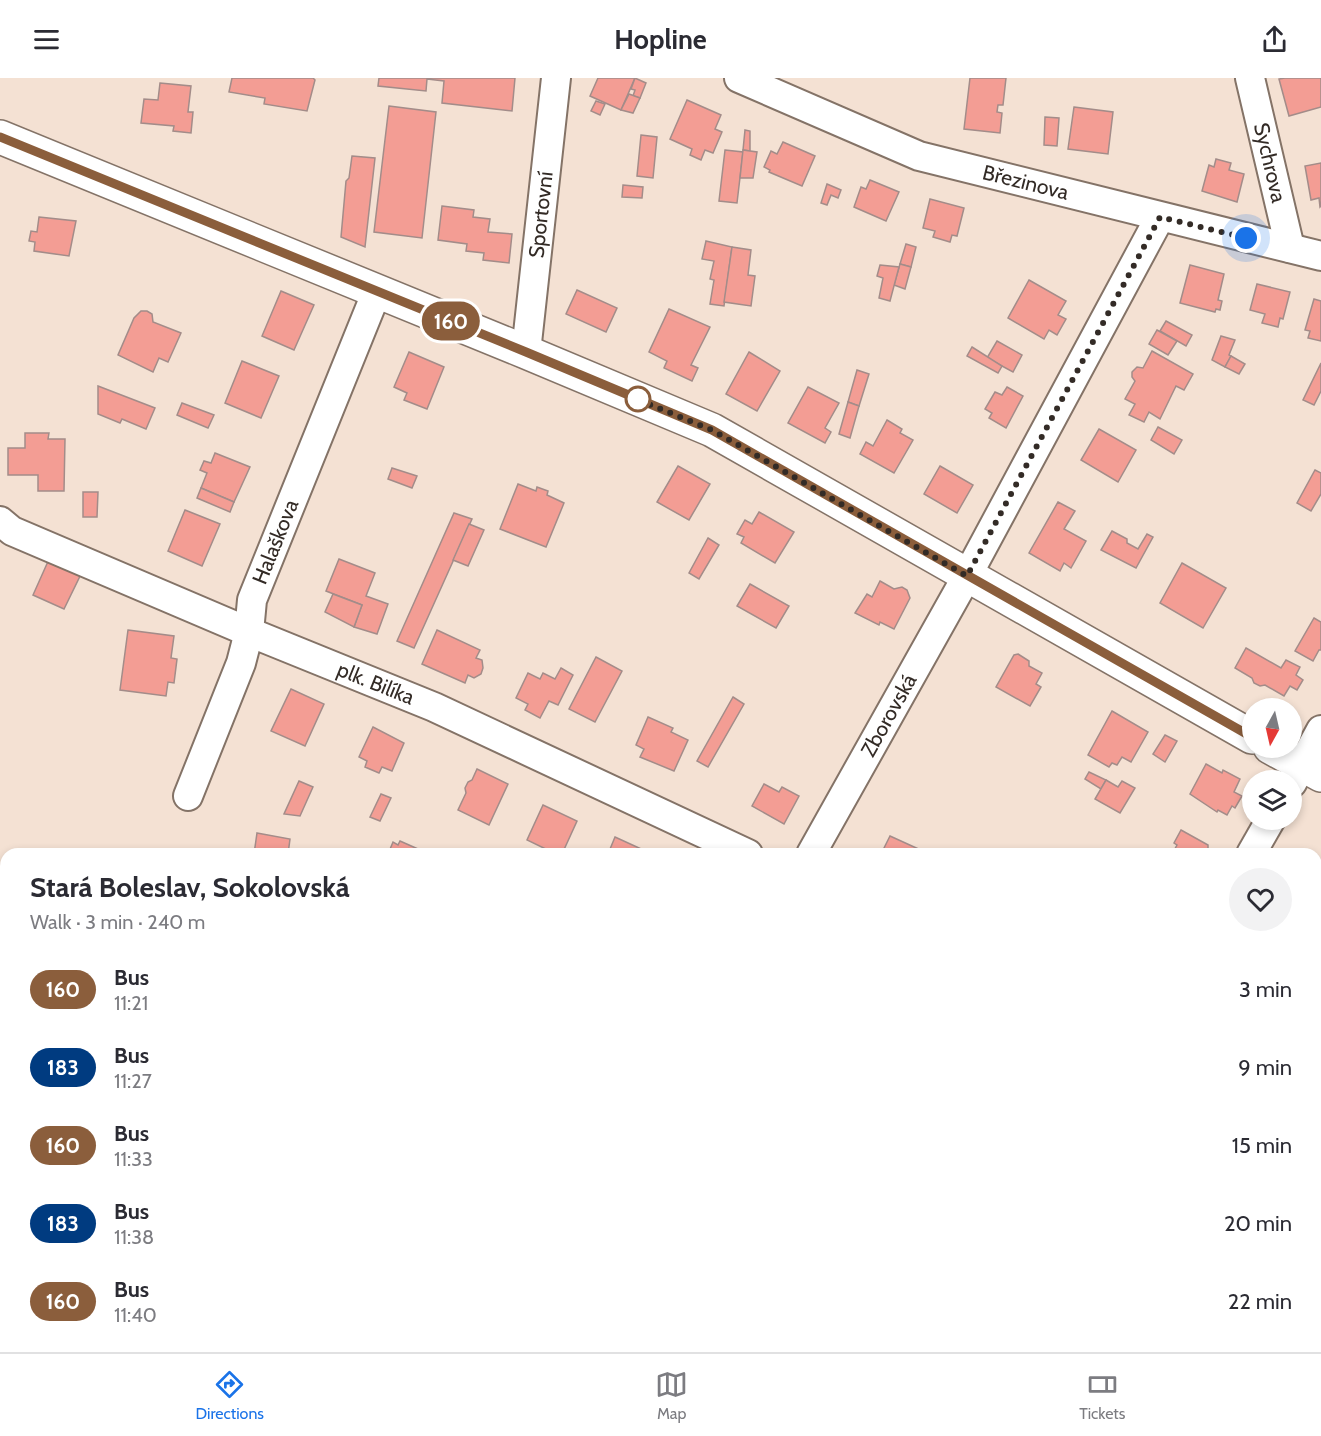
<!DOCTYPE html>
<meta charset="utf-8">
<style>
:root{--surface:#fff;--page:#f2f2f3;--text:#2b2b33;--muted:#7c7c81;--line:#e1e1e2;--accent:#1a73e8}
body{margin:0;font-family:Cabin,sans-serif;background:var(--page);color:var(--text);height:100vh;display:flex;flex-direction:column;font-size:22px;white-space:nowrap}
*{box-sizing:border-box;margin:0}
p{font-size:20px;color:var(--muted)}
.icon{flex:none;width:33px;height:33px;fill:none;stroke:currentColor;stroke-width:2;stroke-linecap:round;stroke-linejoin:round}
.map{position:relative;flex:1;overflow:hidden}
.sheet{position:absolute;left:0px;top:770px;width:1322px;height:506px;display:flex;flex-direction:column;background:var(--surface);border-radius:18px 18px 0 0;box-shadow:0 3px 9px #0003}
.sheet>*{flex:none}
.badge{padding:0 12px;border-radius:20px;font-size:21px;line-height:39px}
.needle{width:39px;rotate:188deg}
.fabs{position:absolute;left:1242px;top:620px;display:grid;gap:12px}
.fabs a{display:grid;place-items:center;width:60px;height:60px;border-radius:50%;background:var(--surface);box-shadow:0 3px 9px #0003;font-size:30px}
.you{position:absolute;width:30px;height:30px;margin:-15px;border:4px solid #fff;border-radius:50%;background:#1a73e8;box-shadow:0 0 0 9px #1a73e833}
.map>.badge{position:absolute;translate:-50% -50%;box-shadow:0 0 0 3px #fff}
.round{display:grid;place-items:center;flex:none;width:63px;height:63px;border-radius:32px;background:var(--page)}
.overview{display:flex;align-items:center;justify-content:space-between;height:102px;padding:0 30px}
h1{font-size:28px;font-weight:700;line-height:45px}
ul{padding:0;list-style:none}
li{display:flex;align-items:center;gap:18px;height:78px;padding:0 30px}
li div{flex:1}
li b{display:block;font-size:22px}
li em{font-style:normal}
li .badge{min-width:66px;font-weight:700;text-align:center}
header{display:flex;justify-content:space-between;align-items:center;height:78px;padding:0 30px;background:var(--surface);font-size:27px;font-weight:700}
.tabs{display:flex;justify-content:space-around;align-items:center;height:84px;border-top:2px solid var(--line);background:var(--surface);font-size:16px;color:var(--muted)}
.tabs a{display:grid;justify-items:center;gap:3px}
.tabs .on{color:var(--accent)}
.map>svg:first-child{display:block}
.building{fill:#f39d94;stroke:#a38c89;stroke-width:1.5}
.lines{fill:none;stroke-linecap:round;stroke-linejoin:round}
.service-casing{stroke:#847367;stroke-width:16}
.minor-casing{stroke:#847367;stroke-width:32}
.tertiary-casing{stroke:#847367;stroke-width:36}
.service{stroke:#fff;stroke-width:14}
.minor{stroke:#fff;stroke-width:28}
.tertiary{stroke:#fff;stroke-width:33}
.line-casing{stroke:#fff;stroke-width:14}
.line{stroke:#8b5e3c;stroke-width:9}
.walk{stroke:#332b26;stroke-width:6;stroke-dasharray:0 10.8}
.stop-dot{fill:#fff;stroke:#8b5e3c;stroke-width:3}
.labels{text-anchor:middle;stroke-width:5;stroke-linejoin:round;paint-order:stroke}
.street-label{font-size:21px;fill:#332b26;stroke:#fff}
</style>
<header><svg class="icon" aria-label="menu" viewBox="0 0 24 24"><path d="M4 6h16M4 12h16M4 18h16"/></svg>Hopline<svg class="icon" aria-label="share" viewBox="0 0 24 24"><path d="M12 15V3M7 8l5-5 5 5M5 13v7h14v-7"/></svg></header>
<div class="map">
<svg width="1321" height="1274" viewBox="0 0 1321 1274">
<rect width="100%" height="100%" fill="#f4e1d3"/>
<!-- building -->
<g class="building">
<path d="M232 0H313L315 2 307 33 264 26 265 20 229 14Z"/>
<path d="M379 0H515L512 33 442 25 444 3 427 1 426 13 378 8Z"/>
<path d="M598 0H635L621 32 590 18Z"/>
<path d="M635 0 646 5 640 20 633 18 635 12 631 11Z"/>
<path d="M970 0H1006L1003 27H998L997 34 1002 35 1000 55 964 51Z"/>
<path d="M1285 0H1321V29L1289 38 1279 1Z"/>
<path d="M160 5 191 8 188 34H193L191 55 173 53 174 48 141 45 144 21 158 22Z"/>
<path d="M629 16 640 20 633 35 621 32Z"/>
<path d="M687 22 721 37 715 51 722 54 713 75 705 72 701 82 690 77 692 71 670 61Z"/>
<path d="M596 23 605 26 600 37 591 33Z"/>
<path d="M389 28 436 34 422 160 374 154Z"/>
<path d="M1074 29 1113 34 1108 76 1068 71Z"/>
<path d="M1045 39 1059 40 1057 68 1044 67Z"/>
<path d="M745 52 750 53V73L743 72Z"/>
<path d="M641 57 657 59 653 100 637 98Z"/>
<path d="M783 64 815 78 802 108 769 94 770 92 764 89 771 73 777 76Z"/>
<path d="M725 72 743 74 737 125 719 123Z"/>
<path d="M743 72 757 74 753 100H740Z"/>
<path d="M352 78 375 80 365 169 341 159 346 103 349 100Z"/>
<path d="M1216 81 1231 85 1229 92 1244 96 1237 124 1202 113 1209 87 1214 89Z"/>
<path d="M1321 85V128L1320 129 1319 120 1311 122 1305 88Z"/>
<path d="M870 102 899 114 886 143 854 129 861 109 866 111Z"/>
<path d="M827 106 841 112 838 120 831 117 827 127 821 125Z"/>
<path d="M623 107 643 109 642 120 622 119Z"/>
<path d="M930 121 964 130 957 158 952 157 950 164 933 159 935 153 923 150Z"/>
<path d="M442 128 474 132 473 139 490 141 488 154 512 156 509 185 483 182 484 175 466 173 467 166 438 162Z"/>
<path d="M39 139 76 143 69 178 34 173 35 164 29 163 31 153 37 154Z"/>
<path d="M706 163 732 169 724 228 710 226 714 202 710 201 714 183 702 181Z"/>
<path d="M906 166 916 169 911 189 900 186Z"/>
<path d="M732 169 751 172 748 197 755 198 751 228 724 224Z"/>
<path d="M900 186 911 189 905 211 894 207Z"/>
<path d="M880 187 899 189 890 223 879 220 883 200 877 198Z"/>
<path d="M1190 187 1224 196 1218 222 1222 223 1220 232 1216 231 1215 234 1180 225Z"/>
<path d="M1029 202 1066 223 1058 237 1066 241 1057 257 1049 252 1044 261 1008 240Z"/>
<path d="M1257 206 1290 214 1283 241 1280 240 1278 249 1262 245 1265 236 1250 232Z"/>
<path d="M577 212 617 230 606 254 566 236Z"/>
<path d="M281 213 314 227 294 272 262 258Z"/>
<path d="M1314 221 1321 223V263L1308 260 1310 253 1305 252Z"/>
<path d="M669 231 710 249 691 287 698 290 692 303 664 290 667 283 649 274Z"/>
<path d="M141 233H147L152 236 153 244 181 255 168 284 159 280 153 294 118 277 134 240Z"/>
<path d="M1166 243 1192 257 1186 268 1160 253Z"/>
<path d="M1157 252 1177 263 1168 277 1149 266Z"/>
<path d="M1221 258 1235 262 1229 277 1231 278 1225 289 1212 282Z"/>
<path d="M997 263 1022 277 1013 294 987 280Z"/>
<path d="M972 269 1002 288 998 295 967 278Z"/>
<path d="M1152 273 1193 296 1184 312 1176 308 1160 341 1149 334 1144 344 1129 337 1135 326 1125 321 1135 303 1132 299V294L1137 289 1143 290Z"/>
<path d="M409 274 444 289 427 331 404 322 407 315 394 309Z"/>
<path d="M749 274 780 293 757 333 726 316Z"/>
<path d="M1231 278 1245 286 1239 296 1225 289Z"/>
<path d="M242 283 279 298 261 340 225 325Z"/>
<path d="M1321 285V313L1314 327 1303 322Z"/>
<path d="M857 292 869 296 859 328 848 324Z"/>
<path d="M98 308 155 330 146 351 122 341 120 345 98 336Z"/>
<path d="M808 309 839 325 825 350 831 354 825 365 788 345Z"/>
<path d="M1007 309 1023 318 1006 350 989 340 992 335 985 331 995 314 1002 317Z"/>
<path d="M848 324 859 328 850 360 839 356Z"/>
<path d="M182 325 214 337 208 350 177 337Z"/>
<path d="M887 342 902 351 900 355 913 362 894 395 860 376 866 364 873 368Z"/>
<path d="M1158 349 1182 362 1174 376 1151 362Z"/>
<path d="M1099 351 1136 372 1118 404 1081 382Z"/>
<path d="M25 355H49L48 361H65L64 413H38V397H8V370H25Z"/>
<path d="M215 375 250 389 234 424 201 410 207 395 200 392 204 383 211 385Z"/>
<path d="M678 388 710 406 689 442 657 424Z"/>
<path d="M940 388 973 407 957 435 924 416Z"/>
<path d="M392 390 417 398 412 410 388 401Z"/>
<path d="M1315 392 1321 395V416L1311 433 1297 425Z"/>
<path d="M518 406 536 413 537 409 548 413 547 417 564 425 546 469 500 451Z"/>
<path d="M201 410 234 424 230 434 197 420Z"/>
<path d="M83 414H98L97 439H83Z"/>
<path d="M1058 424 1075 433 1064 451 1086 463 1071 490 1064 485 1060 493 1029 475Z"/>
<path d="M185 432 220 446 202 488 168 473Z"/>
<path d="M759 434 794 454 775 485 741 465 744 459 737 456 745 442 752 446Z"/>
<path d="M454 435 472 441 414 570 397 563Z"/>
<path d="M469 446 484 452 468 488 453 482Z"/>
<path d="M1112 453 1127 461V465L1138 471 1147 456 1153 459 1136 490 1101 472Z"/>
<path d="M708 460 719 467 699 501 689 495Z"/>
<path d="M50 479 82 494 64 531 33 517Z"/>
<path d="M339 481 375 495 366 518 388 526 377 556 354 549 362 527 326 513Z"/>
<path d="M1182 485 1226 510 1203 550 1160 525Z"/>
<path d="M880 503 894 511 902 509 907 512 910 520 894 551 880 544 879 547 855 535 867 516 872 519Z"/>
<path d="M750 506 789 528 776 550 737 528Z"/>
<path d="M333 516 362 527 354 549 325 534Z"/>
<path d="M1314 540 1321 544V572H1319L1313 583 1295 573Z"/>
<path d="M128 552 174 558 171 580 177 581 174 605 168 604 166 618 120 612Z"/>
<path d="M437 552 480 572 476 580 482 582 483 590 481 596 474 600 468 597 465 605 422 586Z"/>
<path d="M1246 570 1281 590 1286 582 1300 589 1296 597 1303 602 1297 612 1290 608 1284 618 1265 607 1260 608 1254 605 1252 600 1235 590Z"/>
<path d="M1018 576 1029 583V588L1042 595 1036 606 1041 609 1030 628 996 609 1014 577Z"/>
<path d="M596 579 622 593 595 644 569 631Z"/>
<path d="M561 590 573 597 558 627 549 623 540 640 525 632 528 626 516 620 528 595 540 601 543 595 555 601Z"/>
<path d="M291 611 324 626 305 668 271 653Z"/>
<path d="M733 619 744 626 708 689 697 683Z"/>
<path d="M1112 633 1148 654 1131 684 1122 679 1117 687 1112 685 1109 689 1088 677Z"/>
<path d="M648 639 673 650 671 654 688 662 674 693 640 679 644 671 636 667Z"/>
<path d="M373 649 404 665 392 693 382 689 379 695 365 689 367 683 359 679Z"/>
<path d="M1165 657 1177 663 1165 684 1153 676Z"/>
<path d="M1206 686 1222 695 1223 692 1240 701 1234 714 1242 718 1235 730 1232 728 1227 737 1218 732 1217 734 1190 716Z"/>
<path d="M477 691 508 706 489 747 458 732 466 715 465 710 468 704 472 702Z"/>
<path d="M1089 694 1106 702 1101 711 1085 701Z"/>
<path d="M1106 702 1118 709 1122 703 1135 710 1120 735 1095 721Z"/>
<path d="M299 703 313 709 300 738 284 736Z"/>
<path d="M764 706 779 714 782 709 799 718 784 746 752 728Z"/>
<path d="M381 716 391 720 380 743 370 739Z"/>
<path d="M543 727 577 743 562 776H556L527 762Z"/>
<path d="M1181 752 1208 767V776H1172L1177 767 1174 765Z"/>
<path d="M257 755 290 761 288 776H254Z"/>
<path d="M890 758 923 773V776H873L882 774Z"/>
<path d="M615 759 650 775 649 776H608Z"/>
<path d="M400 763 427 775 388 776 393 764 398 767Z"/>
<path d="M1316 895 1321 898V915L1316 912Z"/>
<path d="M1316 912 1321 915V929L1316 938Z"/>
<path d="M1321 1190V1236H1316V1191Z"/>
<rect x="749" y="1269" width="33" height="5"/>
<path d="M811 1269H845L846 1274H812Z"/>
<path d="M881 1269H928L929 1274H882Z"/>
<path d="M1255 1269H1275V1274H1256Z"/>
</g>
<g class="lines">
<defs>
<path id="service" d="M167 1274V1269"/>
<g id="minor">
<path id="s1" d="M739 0 919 78 1321 178"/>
<path id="s2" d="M1250 0 1290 170"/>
<path id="s3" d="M526 274 556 0"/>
<path id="s4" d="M0 443 12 453 249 554 434 629 748 776"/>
<path d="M1292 705 1321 652"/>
<path id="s5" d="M188 718 241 585 249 554 252 522 377 213"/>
<path id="s6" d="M811 776 967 498 1160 139"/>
<path d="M1251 776 1271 741"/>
<path d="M1316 1039 1321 1042"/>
<path d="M1316 1155 1321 1154"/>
<path d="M717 1269V1274"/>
<path d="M449 1274 484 1269"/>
</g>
<g id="tertiary">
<path d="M0 59 526 274 712 352 1252 659"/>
<path d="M1270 669 1321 697"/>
</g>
</defs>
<!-- service casing -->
<use href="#service" class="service-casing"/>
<!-- minor casing -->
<use href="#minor" class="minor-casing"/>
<!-- tertiary casing -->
<use href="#tertiary" class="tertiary-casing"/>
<!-- service -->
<use href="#service" class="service"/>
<!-- minor -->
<use href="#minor" class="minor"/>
<!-- tertiary -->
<use href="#tertiary" class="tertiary"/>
</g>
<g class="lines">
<defs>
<path id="line" d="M0 59 526 274 712 352 1252 659"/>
</defs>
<!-- line casing -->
<use href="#line" class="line-casing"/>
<!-- line -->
<use href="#line" class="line"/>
<!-- walk -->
<path class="walk" d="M638 321 629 318 712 352 967 498 1160 139 1246 160"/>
</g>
<!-- markers -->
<circle class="stop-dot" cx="638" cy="321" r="12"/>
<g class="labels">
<!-- street labels -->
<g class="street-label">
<text dy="7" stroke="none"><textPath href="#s2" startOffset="87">Sychrova</textPath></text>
<text dy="7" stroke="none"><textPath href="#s1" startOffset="306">Březinova</textPath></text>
<text dy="7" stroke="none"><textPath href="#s3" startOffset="138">Sportovní</textPath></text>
<text dy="7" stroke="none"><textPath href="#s5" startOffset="270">Halaškova</textPath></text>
<text dy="7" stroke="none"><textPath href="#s4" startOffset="410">plk. Bilíka</textPath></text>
<text dy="7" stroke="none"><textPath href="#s6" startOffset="159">Zborovská</textPath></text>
</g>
</g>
</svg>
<div class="fabs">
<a><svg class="needle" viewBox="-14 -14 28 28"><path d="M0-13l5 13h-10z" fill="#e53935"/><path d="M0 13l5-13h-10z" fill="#7c7c81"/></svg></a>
<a><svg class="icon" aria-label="layers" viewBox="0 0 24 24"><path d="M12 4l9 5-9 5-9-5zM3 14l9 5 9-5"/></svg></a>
</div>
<div class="you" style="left:1246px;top:160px"></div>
<b class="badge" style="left:451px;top:243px;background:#8b5e3c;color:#fff">160</b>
<section class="sheet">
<div class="overview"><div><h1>Stará Boleslav, Sokolovská</h1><p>Walk · 3 min · 240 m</p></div><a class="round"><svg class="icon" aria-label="heart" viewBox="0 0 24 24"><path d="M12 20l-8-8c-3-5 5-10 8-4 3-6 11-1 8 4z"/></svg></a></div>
<ul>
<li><span class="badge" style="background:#8b5e3c;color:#fff">160</span><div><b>Bus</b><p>11:21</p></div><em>3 min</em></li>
<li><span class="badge" style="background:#003b80;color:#fff">183</span><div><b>Bus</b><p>11:27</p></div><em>9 min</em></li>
<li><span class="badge" style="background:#8b5e3c;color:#fff">160</span><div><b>Bus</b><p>11:33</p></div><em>15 min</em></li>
<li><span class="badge" style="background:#003b80;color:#fff">183</span><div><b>Bus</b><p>11:38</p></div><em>20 min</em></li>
<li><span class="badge" style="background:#8b5e3c;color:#fff">160</span><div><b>Bus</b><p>11:40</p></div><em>22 min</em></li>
</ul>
</section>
</div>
<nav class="tabs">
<a class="on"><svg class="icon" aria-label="directions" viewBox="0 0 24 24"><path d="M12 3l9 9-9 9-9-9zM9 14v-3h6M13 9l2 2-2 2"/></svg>Directions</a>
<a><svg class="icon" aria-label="map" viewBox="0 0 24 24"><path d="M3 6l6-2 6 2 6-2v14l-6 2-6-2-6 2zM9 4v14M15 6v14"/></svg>Map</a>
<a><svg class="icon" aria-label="tickets" viewBox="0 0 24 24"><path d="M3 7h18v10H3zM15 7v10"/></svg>Tickets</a>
</nav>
